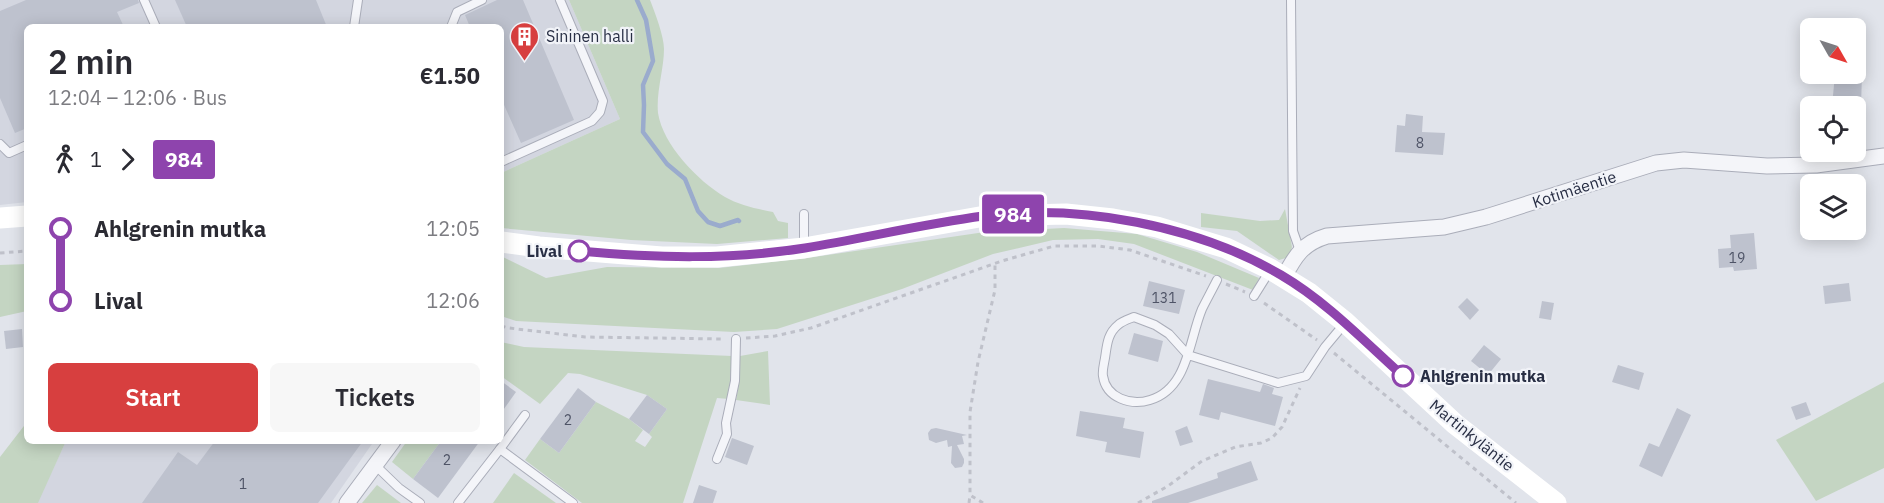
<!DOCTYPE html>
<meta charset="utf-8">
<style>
:root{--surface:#fff;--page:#f7f7f7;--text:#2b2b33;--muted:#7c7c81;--accent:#d73f3f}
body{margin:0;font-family:"IBM Plex Sans",sans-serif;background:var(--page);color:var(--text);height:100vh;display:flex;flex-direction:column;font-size:22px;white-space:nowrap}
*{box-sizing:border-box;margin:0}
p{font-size:20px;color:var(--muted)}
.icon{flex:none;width:33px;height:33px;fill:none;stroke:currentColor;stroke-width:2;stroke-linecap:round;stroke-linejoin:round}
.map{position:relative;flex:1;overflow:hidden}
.sheet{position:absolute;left:24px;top:24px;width:480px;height:420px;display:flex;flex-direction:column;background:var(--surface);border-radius:9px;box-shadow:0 3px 15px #0003}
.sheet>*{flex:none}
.badge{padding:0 12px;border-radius:4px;font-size:21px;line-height:39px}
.needle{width:39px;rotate:129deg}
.buttons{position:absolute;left:1800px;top:18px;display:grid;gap:12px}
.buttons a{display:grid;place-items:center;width:66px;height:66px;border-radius:9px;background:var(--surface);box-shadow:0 3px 15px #0003;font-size:30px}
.map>.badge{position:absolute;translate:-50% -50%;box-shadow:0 0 0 3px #fff}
.legs{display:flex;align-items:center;gap:9px;height:66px;padding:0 24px;font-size:20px}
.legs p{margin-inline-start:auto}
.overview{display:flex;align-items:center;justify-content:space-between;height:102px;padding:0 24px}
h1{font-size:33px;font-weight:600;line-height:45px}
.primary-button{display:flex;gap:12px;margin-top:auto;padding:12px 24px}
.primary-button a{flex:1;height:69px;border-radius:9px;background:var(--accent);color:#fff;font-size:24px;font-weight:600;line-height:69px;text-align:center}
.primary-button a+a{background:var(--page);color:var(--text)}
ul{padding:0 24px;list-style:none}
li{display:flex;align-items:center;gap:21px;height:72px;font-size:22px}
li i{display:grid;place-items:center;width:9px;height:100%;margin:0 8px;background:currentColor}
li i::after{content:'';width:15px;height:15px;margin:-8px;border:4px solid;border-radius:50%;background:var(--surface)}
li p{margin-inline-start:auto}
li:first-child i{background:linear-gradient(#0000 50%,currentColor 0)}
li:last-child i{background:linear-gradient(currentColor 50%,#0000 0)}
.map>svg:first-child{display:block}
.built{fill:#d3d6e0}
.green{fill:#c4d5c2}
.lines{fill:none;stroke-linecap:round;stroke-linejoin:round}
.stream{stroke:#9aabcd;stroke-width:4.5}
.building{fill:#bec2ce}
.lane-casing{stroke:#aaadb9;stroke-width:10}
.street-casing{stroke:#aaadb9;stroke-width:17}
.path{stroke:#bfc1ca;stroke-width:3;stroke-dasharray:4.5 4.5;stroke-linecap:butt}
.lane{stroke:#f4f5f9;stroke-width:8}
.street{stroke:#f4f5f9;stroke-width:15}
.secondary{stroke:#fff;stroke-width:21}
.line-1-casing{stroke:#fff;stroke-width:14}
.line-1{stroke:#8e44ad;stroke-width:9}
.stop-1-dot{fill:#fff;stroke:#8e44ad;stroke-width:3}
.labels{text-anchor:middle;stroke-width:4.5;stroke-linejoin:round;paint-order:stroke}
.number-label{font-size:14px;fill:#4e5366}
.poi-label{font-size:16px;fill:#282e44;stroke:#f1f3f8;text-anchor:start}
.street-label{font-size:16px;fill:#282e44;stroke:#f1f3f8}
.stop-label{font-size:16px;font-weight:bold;fill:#282e44;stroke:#f1f3f8;text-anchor:end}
</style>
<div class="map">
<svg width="1884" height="503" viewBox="0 0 1884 503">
<rect width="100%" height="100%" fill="#e1e4eb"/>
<!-- built -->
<g class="built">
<path d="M0 0H569L620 119 501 173V27H27V202L0 205Z"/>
<path d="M66 441H374L331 503H37Z"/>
</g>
<!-- green -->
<g class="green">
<path d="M569 0H650C655 13 664 36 664 49 664 69 656 92 658 113 663 145 698 181 725 197 739 205 757 209 773 212L778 221 788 223V238L717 244 631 240 501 228V173L620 119Z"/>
<path d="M1285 209 1292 247 1289 257 1279 260 1237 231 1201 227V213L1260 221 1279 220Z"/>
<path d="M1064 228 1137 234 1197 252 1259 278 1253 290 1134 244 1098 239 1053 240 993 254 902 289 777 329 734 332 516 321 501 316V256L546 278 607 267 719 268 807 258 985 232Z"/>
<path d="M27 264V311L0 317V265Z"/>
<path d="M501 342 524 347 732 356 729 399 717 398 683 503H582L525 460 540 439 559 453 596 402 629 419 643 430 635 441 645 447 652 437 649 434 667 409 647 395 580 374 568 373 540 404 501 376Z"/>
<path d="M768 351 770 405 736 400 739 382 740 356Z"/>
<path d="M1884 382V468L1816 501 1776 440Z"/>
<path d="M27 422V441H66L38 503H0V457Z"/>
<path d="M407 441H441L413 479 392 462Z"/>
<path d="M514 473 556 503H493Z"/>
<path d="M377 485 401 503H362Z"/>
</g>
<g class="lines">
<!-- stream -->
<path class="stream" d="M637 0 646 20 653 61 643 85 644 105 643 132 667 164 685 179 698 211 708 222 720 226 738 220 739 221"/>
</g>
<!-- building -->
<g class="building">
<path d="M26 0H138L139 3 117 12 124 27H27V128L15 133 0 98V11Z"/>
<path d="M175 0H316L327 27H187Z"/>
<path d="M497 0H523L574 120 521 143 501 98V27H470L465 15Z"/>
<path d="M1835 74H1862L1861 106H1832Z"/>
<path d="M1406 114 1423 116 1422 132 1445 133 1443 155 1395 152 1397 125 1405 126Z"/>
<path d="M1754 233 1757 269 1734 271 1733 267 1719 268 1718 249 1731 248 1730 235Z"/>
<path d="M1149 281 1185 290 1179 314 1143 306Z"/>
<path d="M1849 283 1851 301 1825 304 1823 286Z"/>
<path d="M1467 298 1479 310 1470 320 1458 307Z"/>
<path d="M1542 301 1554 303 1551 320 1539 318Z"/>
<path d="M22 329 23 347 6 349 4 331Z"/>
<path d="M1134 333 1163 341 1158 362 1128 354Z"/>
<path d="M1484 345 1501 359 1488 375 1471 361Z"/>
<path d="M1618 365 1644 373 1639 390 1612 382Z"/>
<path d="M1208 379 1260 392 1263 384 1274 388 1272 394 1283 397 1275 426 1221 412 1219 420 1199 415Z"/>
<path d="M501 381 516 392 501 413Z"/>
<path d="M578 388 596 402 559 453 540 439Z"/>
<path d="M647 395 667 409 649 434 629 419Z"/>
<path d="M1806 402 1811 415 1796 420 1791 407Z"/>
<path d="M1677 408 1691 415 1662 477 1639 466 1649 443 1659 447Z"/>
<path d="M1080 411 1125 418 1123 428 1144 432 1140 458 1105 452 1107 442 1076 436Z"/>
<path d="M1187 426 1193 442 1180 446 1175 431Z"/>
<path d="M936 428 967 435 962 436 964 444 957 445 964 459V463L962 467 955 468 951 463 952 446 948 447 947 440 936 443 929 440 928 433 931 429Z"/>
<path d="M732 438 754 446 747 465 725 457Z"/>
<path d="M215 441H363L318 503H142L178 452 197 465Z"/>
<path d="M441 441H480L438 498 413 479Z"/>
<path d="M1251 461 1258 480 1188 503H1152V501L1218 478 1217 473Z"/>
<path d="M699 485 717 491 713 503H693Z"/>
</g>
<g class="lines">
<defs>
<g id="lane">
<path d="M144 0 156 27"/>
<path d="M1291 0 1293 231 1300 251"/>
<path d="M354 27 358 0"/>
<path d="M451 27 457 12 482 0"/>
<path d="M0 144 9 153 27 145"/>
<path d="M501 162 592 121 600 112 603 101 560 0"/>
<path d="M804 245V214"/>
<path d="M1217 280C1212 290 1207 299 1202 309 1189 340 1188 389 1150 400 1131 406 1106 398 1103 376 1102 371 1104 364 1105 358 1107 346 1107 334 1118 325 1122 321 1129 319 1134 317L1155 325 1169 334 1188 355 1278 383 1306 376 1325 347 1345 323"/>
<path d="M1254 296 1269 272"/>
<path d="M500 449 525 415"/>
<path d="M717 459 727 434 726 423 735 381 736 339"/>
<path d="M375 465 399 488 420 503"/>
<path d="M458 503 500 449 573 503"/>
</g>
<g id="street">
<path d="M1284 277C1295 256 1303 243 1327 236L1444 227 1486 217 1656 163 1684 160 1767 166 1816 165 1884 156"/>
<path d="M347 503 393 441"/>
</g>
</defs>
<!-- lane casing -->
<use href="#lane" class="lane-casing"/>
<!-- street casing -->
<use href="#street" class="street-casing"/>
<!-- path -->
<g class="path">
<path d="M0 253 27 251"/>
<path d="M1226 284 1245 292"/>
<path d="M1264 303 1317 340"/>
<path d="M501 326 509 328 585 337 724 339"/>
<path d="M746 338 775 336 811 328 1002 261 1054 246H1098L1130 250 1206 276"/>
<path d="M1334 353 1516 503"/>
<path d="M969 503 970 495"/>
<path d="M983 503 970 495V412L978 362 995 290V264"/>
<path d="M1138 503 1168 486 1202 461 1235 447 1261 443 1272 438 1282 427 1300 388"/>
</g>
<!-- lane -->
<use href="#lane" class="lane"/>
<!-- street -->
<use href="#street" class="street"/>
<!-- secondary -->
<g class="secondary">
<path d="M0 218 27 216"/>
<path d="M501 242 539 247 662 257H717L804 248 985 216 1066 214 1113 219 1157 227 1226 248 1270 269 1309 293 1345 322 1455 424 1556 503"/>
</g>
</g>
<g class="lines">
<defs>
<path id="line-1" d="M579 251C656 258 729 260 805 248 865 238 924 224 983 216 1081 204 1196 225 1281 275 1327 302 1364 341 1403 376"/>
</defs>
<!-- line-1 casing -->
<use href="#line-1" class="line-1-casing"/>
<!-- line-1 -->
<use href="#line-1" class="line-1"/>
</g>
<!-- icons -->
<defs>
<symbol id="building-pin" viewBox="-11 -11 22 30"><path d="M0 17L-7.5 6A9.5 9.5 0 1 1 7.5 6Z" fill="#d73f3f" stroke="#f1f3f8"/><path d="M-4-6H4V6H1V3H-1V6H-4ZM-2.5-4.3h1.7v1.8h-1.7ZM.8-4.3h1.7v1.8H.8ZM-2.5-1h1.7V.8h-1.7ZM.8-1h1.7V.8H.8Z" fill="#fff"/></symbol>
</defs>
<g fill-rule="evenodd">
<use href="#building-pin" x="508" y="20" width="33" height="45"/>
</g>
<!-- markers -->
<g class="stop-1-dot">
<circle cx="579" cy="251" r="10"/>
<circle cx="1403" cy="376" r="10"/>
</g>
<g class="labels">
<!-- number labels -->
<g class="number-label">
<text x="1420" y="148">8</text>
<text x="1737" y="263">19</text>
<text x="1164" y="303">131</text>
<text x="568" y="425">2</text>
<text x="447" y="465">2</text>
<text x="243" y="489">1</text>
</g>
<!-- poi labels -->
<g class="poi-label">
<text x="546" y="42">Sininen halli</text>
</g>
<!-- street labels -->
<g class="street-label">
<text transform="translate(1574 189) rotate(-18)" y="6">Kotimäentie</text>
<text transform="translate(1472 435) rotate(39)" y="6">Martinkyläntie</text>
</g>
<!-- stop labels -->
<g class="stop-label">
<text x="562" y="257">Lival</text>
<text x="1420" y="382" text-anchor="start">Ahlgrenin mutka</text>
</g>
</g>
</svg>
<div class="buttons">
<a><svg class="needle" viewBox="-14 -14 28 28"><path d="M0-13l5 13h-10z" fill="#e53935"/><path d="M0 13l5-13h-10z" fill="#7c7c81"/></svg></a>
<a><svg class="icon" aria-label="locate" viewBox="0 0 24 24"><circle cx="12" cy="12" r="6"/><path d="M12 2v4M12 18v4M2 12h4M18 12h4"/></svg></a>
<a><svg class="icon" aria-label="layers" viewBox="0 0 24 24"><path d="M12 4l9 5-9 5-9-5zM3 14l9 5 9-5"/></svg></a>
</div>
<b class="badge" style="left:1013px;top:214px;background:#8e44ad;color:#fff">984</b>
<section class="sheet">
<div class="overview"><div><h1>2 min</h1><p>12:04 – 12:06 · Bus</p></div><b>€1.50</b></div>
<div class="legs"><svg class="icon" aria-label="walk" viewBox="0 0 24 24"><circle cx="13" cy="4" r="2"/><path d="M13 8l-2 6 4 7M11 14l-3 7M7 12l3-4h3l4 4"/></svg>1<svg class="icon" aria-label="forward" viewBox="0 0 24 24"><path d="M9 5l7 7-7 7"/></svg><b class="badge" style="background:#8e44ad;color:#fff">984</b></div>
<ul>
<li><i style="color:#8e44ad"></i><b>Ahlgrenin mutka</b><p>12:05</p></li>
<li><i style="color:#8e44ad"></i><b>Lival</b><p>12:06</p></li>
</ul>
<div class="primary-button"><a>Start</a><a>Tickets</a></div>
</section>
</div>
